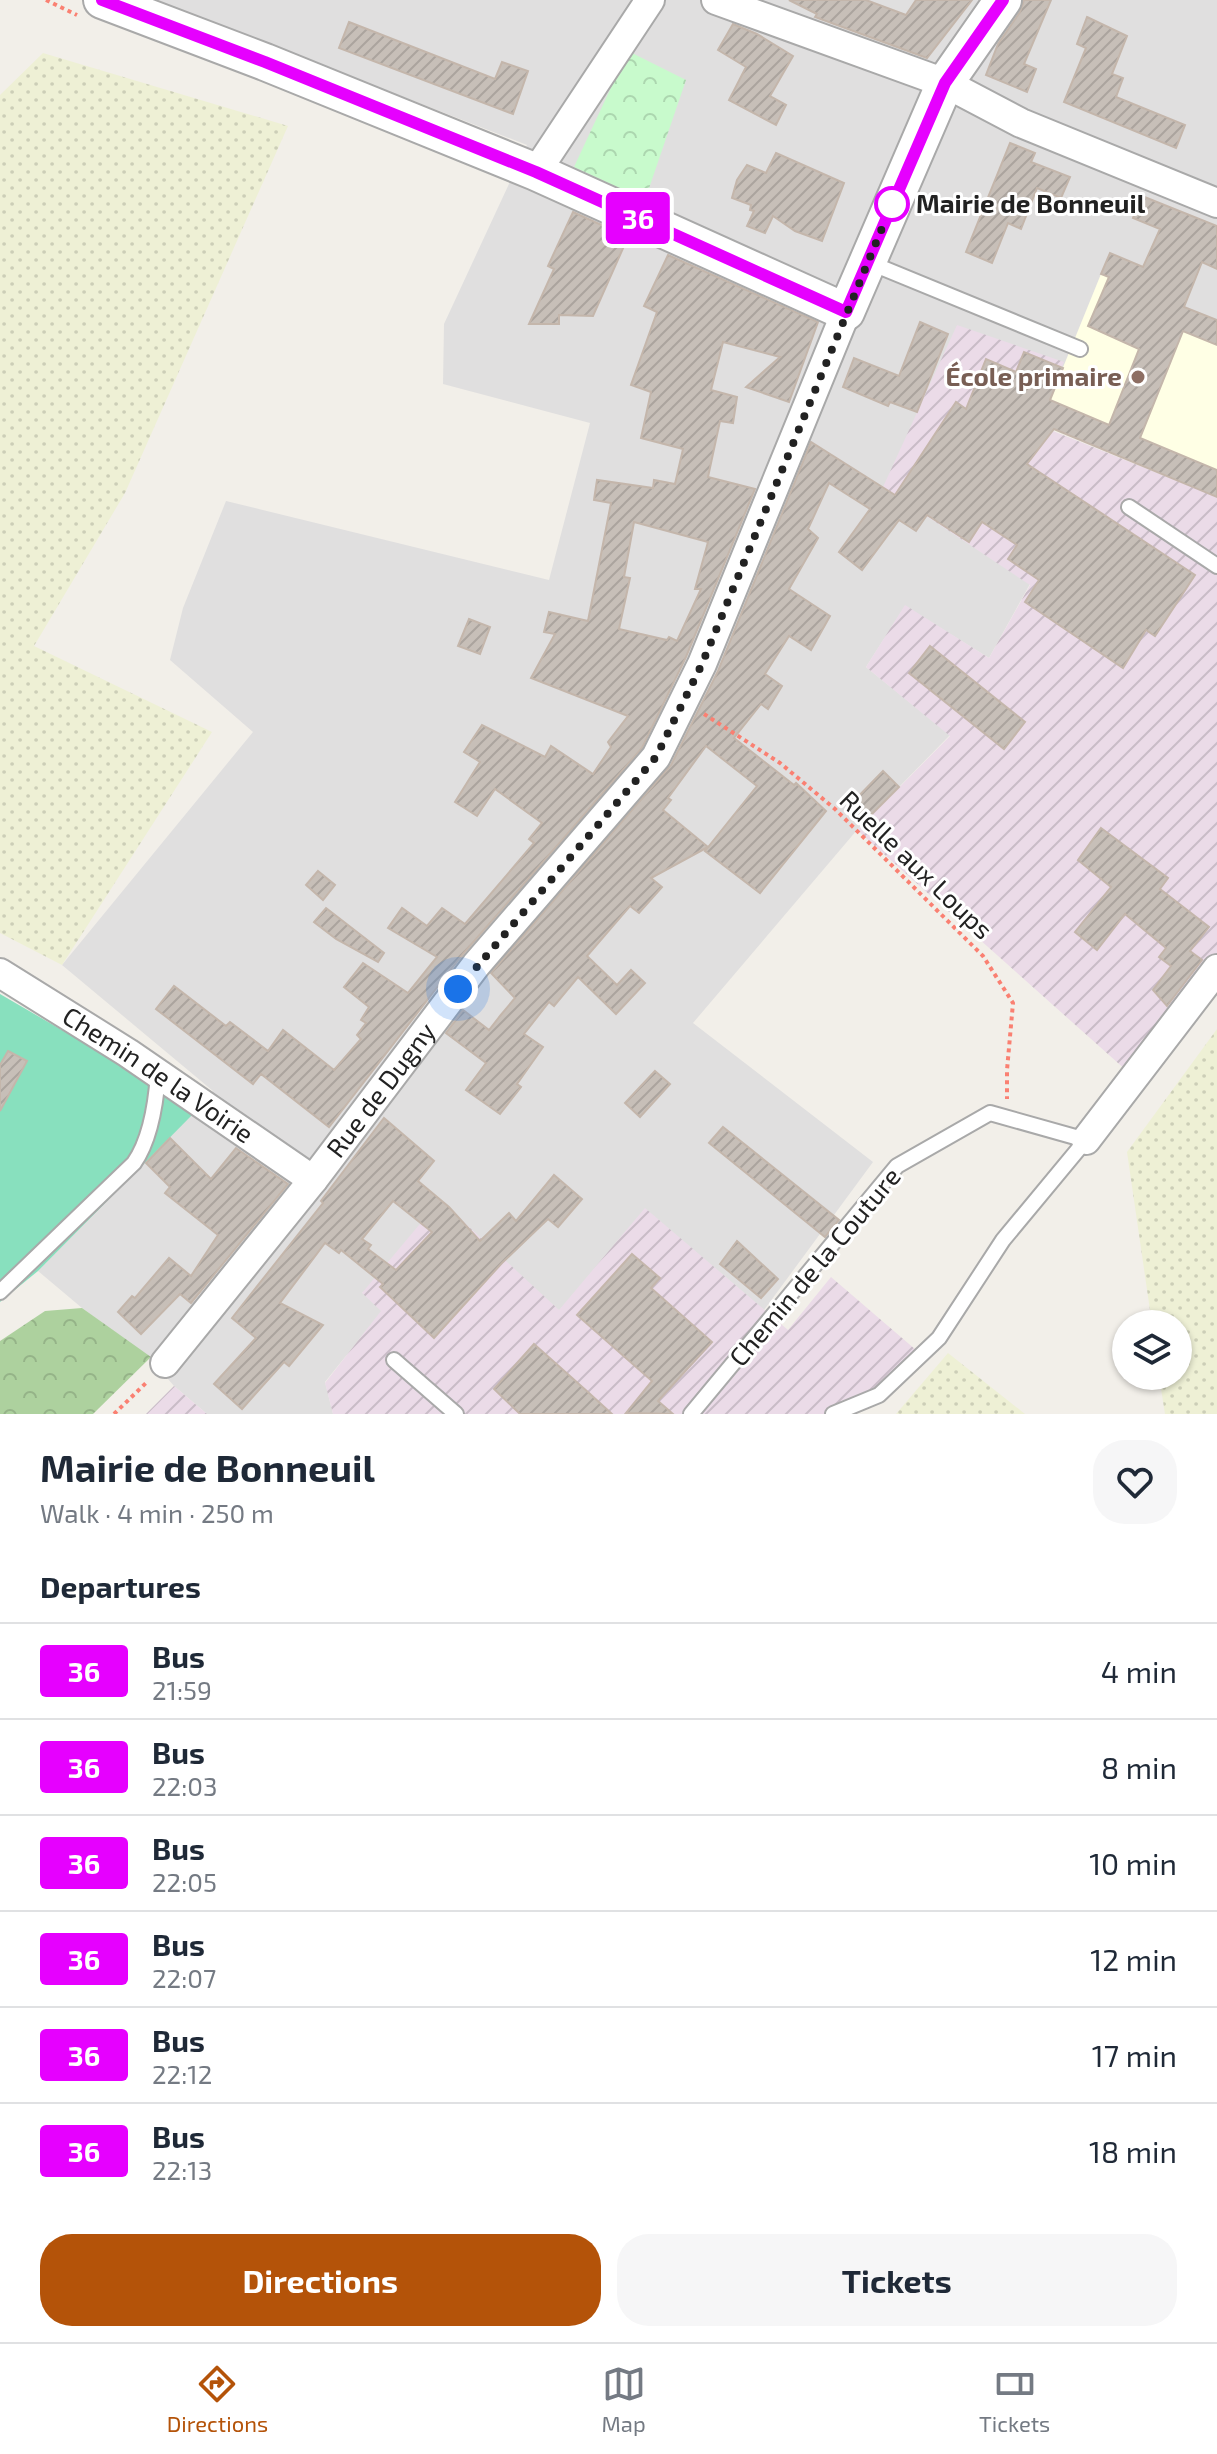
<!DOCTYPE html>
<meta charset="utf-8">
<style>
:root{--surface:#fff;--page:#f6f6f7;--text:#1f2937;--muted:#747a83;--line:#e0e1e3;--accent:#b45309}
body{margin:0;font-family:"Exo 2",sans-serif;background:var(--page);color:var(--text);height:100vh;display:flex;flex-direction:column;font-size:30px;white-space:nowrap}
*{box-sizing:border-box;margin:0}
p{font-size:26px;color:var(--muted)}
.icon{flex:none;width:44px;height:44px;fill:none;stroke:currentColor;stroke-width:2;stroke-linecap:round;stroke-linejoin:round}
.map{position:relative;height:1414px;overflow:hidden}
.side{display:flex;flex-direction:column;background:var(--surface);flex:1}
.side>*{flex:none}
.badge{padding:0 16px;border-radius:6px;font-size:28px;line-height:52px}
.tools{position:absolute;left:1112px;top:1310px;display:grid;gap:16px}
.tools a{display:grid;place-items:center;width:80px;height:80px;border-radius:50%;background:var(--surface);box-shadow:0 2px 6px #0004;font-size:40px}
.you{position:absolute;width:40px;height:40px;margin:-20px;border:6px solid #fff;border-radius:50%;background:#1a73e8;box-shadow:0 0 0 12px #1a73e833}
.map>.badge{position:absolute;translate:-50% -50%;box-shadow:0 0 0 4px #fff}
h2{padding:0 40px;font-size:30px;line-height:72px}
.round{display:grid;place-items:center;flex:none;width:84px;height:84px;border-radius:32px;background:var(--page)}
.overview{display:flex;align-items:center;justify-content:space-between;height:136px;padding:0 40px}
h1{font-size:38px;font-weight:700;line-height:60px}
.action{display:flex;gap:16px;margin-top:auto;padding:16px 40px}
.action a{flex:1;height:92px;border-radius:32px;background:var(--accent);color:#fff;font-size:32px;font-weight:700;line-height:92px;text-align:center}
.action a+a{background:var(--page);color:var(--text)}
ul{padding:0;list-style:none}
li{display:flex;align-items:center;gap:24px;height:96px;padding:0 40px;border-top:2px solid var(--line)}
li div{flex:1}
li b{display:block;font-size:30px}
li em{font-style:normal}
li .badge{min-width:88px;font-weight:700;text-align:center}
.tabs{display:flex;justify-content:space-around;align-items:center;height:112px;border-top:2px solid var(--line);background:var(--surface);font-size:22px;color:var(--muted)}
.tabs a{display:grid;justify-items:center;gap:4px}
.tabs .selected{color:var(--accent)}
.map>svg:first-child{display:block}
.residential{fill:#e0dfdf}
.industrial{fill:url(#industrial-furrows)}
.education{fill:#ffffe5}
.farmland{fill:url(#farmland-dots)}
.forest{fill:url(#forest-crowns)}
.park{fill:url(#park-crowns)}
.pitch{fill:#88e0be}
.building{fill:url(#building-hatch);stroke:#c4b6ab;stroke-width:2;fill-rule:evenodd}
.lines{fill:none;stroke-linecap:round;stroke-linejoin:round}
.service-casing{stroke:#a9a9a9;stroke-width:18}
.minor-casing{stroke:#a9a9a9;stroke-width:32}
.tertiary-casing{stroke:#a9a9a9;stroke-width:40}
.path{stroke:#fa8072;stroke-width:4;stroke-dasharray:4 4;stroke-linecap:butt}
.service{stroke:#fff;stroke-width:14}
.minor{stroke:#fff;stroke-width:28}
.tertiary{stroke:#fff;stroke-width:36}
.line-casing{stroke:#fff;stroke-width:18}
.line{stroke:#e600ff;stroke-width:12}
.walk{stroke:#222;stroke-width:8;stroke-dasharray:0 14.4}
.stop-dot{fill:#fff;stroke:#e600ff;stroke-width:4}
.education-dot{fill:#8d6e63;stroke:#fff;stroke-width:3}
.labels{text-anchor:middle;stroke-width:6;stroke-linejoin:round;paint-order:stroke}
.stop-label{font-size:26px;font-weight:bold;fill:#222;stroke:#fff;text-anchor:start}
.education-label{font-size:26px;font-weight:bold;fill:#785e54;stroke:#fff;text-anchor:end}
.street-label{font-size:26px;fill:#222;stroke:#fff}
</style>
<div class="map">
<svg width="1217" height="1414" viewBox="0 0 1217 1414">
<defs>
<pattern id="industrial-furrows" width="10" height="10" patternUnits="userSpaceOnUse" patternTransform="scale(2)"><rect width="10" height="10" fill="#ebdbe8"/><path d="M-1 1l2-2M0 10L10 0M9 11l2-2" fill="none" stroke="#c9bcc7"/></pattern>
<pattern id="farmland-dots" width="8" height="8" patternUnits="userSpaceOnUse" patternTransform="scale(2)"><rect width="8" height="8" fill="#eef0d5"/><path d="M2 2h.1M6 6h.1" fill="none" stroke="#ccceb7" stroke-width="1.8" stroke-linecap="round"/></pattern>
<pattern id="forest-crowns" width="20" height="18" patternUnits="userSpaceOnUse" patternTransform="scale(2)"><rect width="20" height="18" fill="#add19e"/><path d="M2 6a3 3 0 1 1 6 0M12 15a3 3 0 1 1 6 0" fill="none" stroke="#95b388"/></pattern>
<pattern id="park-crowns" width="20" height="18" patternUnits="userSpaceOnUse" patternTransform="scale(2)"><rect width="20" height="18" fill="#c8facc"/><path d="M2 6a3 3 0 1 1 6 0M12 15a3 3 0 1 1 6 0" fill="none" stroke="#acd6af"/></pattern>
<pattern id="building-hatch" width="6" height="6" patternUnits="userSpaceOnUse" patternTransform="scale(2)"><rect width="6" height="6" fill="#c7bfb8"/><path d="M-1 1l2-2M0 6l6-6M5 7l2-2" fill="none" stroke="#aba49e"/></pattern>
</defs>
<rect width="100%" height="100%" fill="#f2efe9"/>
<!-- residential -->
<path class="residential" d="M154 0H1217V496L1040 424 883 487 1030 584 989 658 905 606 866 667 950 735 857 830 693 1023 873 1162 764 1310 645 1209 560 1310 362 1292 382 1311 325 1382 333 1414H207L174 1386 150 1358 82 1308 38 1271 213 1091 62 965 253 732 170 660 183 608 226 501 549 580 590 423 443 384 444 324 527 145Z"/>
<!-- industrial -->
<g class="industrial">
<path d="M957 325 1064 362 1038 425 1217 497V966L1137 1080 857 830 950 736 866 667 905 605 989 658 1030 585 883 487Z"/>
<path d="M440 1200 559 1310 645 1208 788 1330 831 1277 916 1350 852 1414H333L325 1383 381 1311 362 1293Z"/>
<path d="M174 1386 207 1414H146Z"/>
</g>
<!-- education -->
<path class="education" d="M1101 274 1217 320V497L1040 424Z"/>
<!-- farmland -->
<g class="farmland">
<path d="M43 53 288 126 125 493 34 646 212 732 62 965 0 933V95Z"/>
<path d="M1217 1029V1414H1165L1159 1376H1178V1324H1152L1127 1152Z"/>
<path d="M948 1353 1025 1414H896Z"/>
</g>
<!-- forest -->
<path class="forest" d="M82 1308 151 1357 93 1414H0V1341L45 1311Z"/>
<!-- park -->
<path class="park" d="M628 51 686 80 645 200 574 167Z"/>
<!-- pitch -->
<path class="pitch" d="M0 994 122 1065 194 1113 38 1271 0 1302Z"/>
<!-- building -->
<g class="building">
<path d="M789 0H866L906 15 916 0H972L927 58 815 17 817 14Z"/>
<path d="M1024 0H1051L1024 64 1036 69 1027 92 986 75 998 44 1020 12Z"/>
<path d="M1087 17 1127 36 1112 74 1123 78 1116 97 1185 125 1176 148 1064 102 1086 48 1077 44Z"/>
<path d="M349 22 495 79 502 62 528 71 513 114 339 48Z"/>
<path d="M733 24 757 34 793 56 770 96 786 105 776 125 729 100 746 67 718 50Z"/>
<path d="M1010 143 1035 153 1031 162 1070 177 1061 198 1037 188 1021 229 1008 223 992 263 966 252Z"/>
<path d="M776 153 844 183 822 241 795 231 773 216 765 233 747 226 754 211 750 210 751 205 732 198 737 180 747 165 766 173Z"/>
<path d="M1142 196 1217 226V269L1202 262 1184 307 1217 320V345L1183 331 1140 438 1217 470V497L1054 429 1027 464 1195 575 1155 636 1146 630 1123 668 1025 602 1039 580 1008 559 1017 545 982 522 969 542 927 515 916 531 899 520 862 570 839 552 870 509 829 483 808 529 818 538 789 589 830 616 811 650 789 636 765 674 782 686 768 709 761 704 734 738 794 785 796 783 826 811 760 893 705 851 757 786 706 746 668 798 671 800 663 810 708 847 651 878 662 887 639 913 630 906 587 956 617 985 631 970 645 983 616 1014 578 977 554 1006 549 1002 524 1034 543 1047 517 1084 521 1087 500 1114 466 1090 486 1063 446 1033 463 1010 489 1030 500 1016 515 998 491 973 671 765 718 671 811 442 895 495 956 402 966 409 986 359 1016 372 1024 352 1063 368 1050 400 1109 425 1139 349 1088 326 1109 277 1101 274 1110 253 1143 267 1160 229 1133 218Z"/>
<path d="M573 212 628 237 593 316 559 315V324H529L554 269 548 266Z"/>
<path d="M668 255 818 322 789 402 746 387 780 357 723 342 711 390 737 397 733 423 720 421 708 477 755 489 686 657 642 748 463 954 329 1127 261 1074 253 1084 156 1009 174 986 226 1026 230 1022 268 1051 283 1030 334 1070 361 1039 357 1035 366 1023 361 1020 369 1007 344 987 363 963 408 993 437 957 388 928 402 908 427 926 442 908 465 924 534 843 529 839 542 823 495 789 477 816 455 802 480 762 464 752 482 725 545 757 551 746 593 774 611 747 608 742 628 716 531 678 555 634 544 632 549 612 588 621 611 503 594 500 597 480 653 488 654 480 675 484 683 449 641 438 651 392 631 385 657 312 644 306ZM634 522 708 542 695 589H701L677 641 669 637 667 640 619 629 630 578 624 577Z"/>
<path d="M920 322 948 334 917 412 890 402 888 406 843 387 854 358 899 376Z"/>
<path d="M469 619 490 627 480 654 458 646Z"/>
<path d="M930 646 1025 722 1004 749 909 673Z"/>
<path d="M883 771 899 787 862 824 847 808Z"/>
<path d="M1101 828 1168 878 1160 889 1209 927 1190 951 1202 960 1167 1006 1153 990 1171 966 1159 957 1166 948 1125 914 1097 950 1075 932 1111 887 1078 860Z"/>
<path d="M318 871 335 885 323 900 306 885Z"/>
<path d="M326 908 384 953 378 962 336 939 314 922Z"/>
<path d="M8 1051 27 1061 0 1111V1065Z"/>
<path d="M655 1071 670 1084 640 1117 625 1103Z"/>
<path d="M384 1118 434 1161 418 1181 449 1207 480 1241 509 1213 516 1221 554 1175 582 1199 558 1227 548 1219 502 1263 434 1338 380 1287 383 1284 341 1250 339 1253 325 1243 280 1303 323 1325 289 1366 284 1362 242 1409 214 1384 256 1338 232 1318 323 1203 321 1201ZM393 1201 432 1232 396 1270 368 1249 371 1245 362 1239Z"/>
<path d="M723 1127 839 1220 825 1237 709 1143Z"/>
<path d="M170 1138 211 1179 236 1148 288 1184 191 1303 180 1294 141 1334 118 1312 132 1296 135 1298 169 1258 191 1276 218 1235 165 1193 170 1187 146 1163Z"/>
<path d="M737 1241 778 1279 761 1298 720 1264Z"/>
<path d="M632 1254 660 1278 651 1288 712 1342 658 1401 673 1414 626 1413 652 1381 577 1315Z"/>
<path d="M534 1344 589 1393 612 1414H520L494 1389Z"/>
</g>
<g class="lines">
<defs>
<g id="service">
<path d="M868 262 1080 349"/>
<path d="M1129 507 1217 566"/>
<path d="M0 1292 134 1163C150 1140 156 1102 158 1074"/>
<path d="M394 1360 456 1414"/>
<path d="M691 1414 897 1166 990 1113 1086 1140 1003 1240 939 1338 879 1395 833 1414"/>
</g>
<g id="minor">
<path d="M716 0 945 83 1021 123 1217 203"/>
<path d="M536 172 650 0"/>
<path id="s1" d="M0 973 128 1053 313 1180"/>
<path d="M1086 1140 1217 969"/>
<path id="s2" d="M165 1363 313 1180 476 965 656 757 702 664 846 312"/>
</g>
<path id="tertiary" d="M102 0 265 62 536 172 846 312 945 83 1003 0"/>
</defs>
<!-- service casing -->
<use href="#service" class="service-casing"/>
<!-- minor casing -->
<use href="#minor" class="minor-casing"/>
<!-- tertiary casing -->
<use href="#tertiary" class="tertiary-casing"/>
<!-- path -->
<g class="path">
<path d="M46 0 77 15"/>
<path d="M704 714 780 763 835 809 983 956 1013 1003 1007 1070V1099"/>
<path d="M114 1414 147 1382"/>
</g>
<!-- service -->
<use href="#service" class="service"/>
<!-- minor -->
<use href="#minor" class="minor"/>
<!-- tertiary -->
<use href="#tertiary" class="tertiary"/>
</g>
<g class="lines">
<defs>
<path id="line" d="M102 0 265 62 536 172 846 312 945 83 1003 0"/>
</defs>
<!-- line casing -->
<use href="#line" class="line-casing"/>
<!-- line -->
<use href="#line" class="line"/>
<!-- walk -->
<path class="walk" d="M458 989 656 757 702 664 892 204"/>
</g>
<!-- markers -->
<circle class="stop-dot" cx="892" cy="204" r="16"/>
<circle class="education-dot" cx="1138" cy="377" r="8"/>
<g class="labels">
<!-- stop labels -->
<g class="stop-label">
<text x="916" y="213">Mairie de Bonneuil</text>
</g>
<!-- education labels -->
<g class="education-label">
<text x="1122" y="386">École primaire</text>
</g>
<!-- street labels -->
<g class="street-label">
<text transform="translate(916 865) rotate(44)" y="9">Ruelle aux Loups</text>
<text dy="9" stroke="none"><textPath href="#s1" startOffset="188">Chemin de la Voirie</textPath></text>
<text dy="9" stroke="none"><textPath href="#s2" startOffset="348">Rue de Dugny</textPath></text>
<text transform="translate(815 1267) rotate(-50)" y="9">Chemin de la Couture</text>
</g>
</g>
</svg>
<div class="tools">
<a><svg class="icon" aria-label="layers" viewBox="0 0 24 24"><path d="M12 4l9 5-9 5-9-5zM3 14l9 5 9-5"/></svg></a>
</div>
<div class="you" style="left:458px;top:989px"></div>
<b class="badge" style="left:638px;top:218px;background:#e600ff;color:#fff">36</b>
</div>
<section class="side">
<div class="overview"><div><h1>Mairie de Bonneuil</h1><p>Walk · 4 min · 250 m</p></div><a class="round"><svg class="icon" aria-label="heart" viewBox="0 0 24 24"><path d="M12 20l-8-8c-3-5 5-10 8-4 3-6 11-1 8 4z"/></svg></a></div>
<h2>Departures</h2>
<ul>
<li><span class="badge" style="background:#e600ff;color:#fff">36</span><div><b>Bus</b><p>21:59</p></div><em>4 min</em></li>
<li><span class="badge" style="background:#e600ff;color:#fff">36</span><div><b>Bus</b><p>22:03</p></div><em>8 min</em></li>
<li><span class="badge" style="background:#e600ff;color:#fff">36</span><div><b>Bus</b><p>22:05</p></div><em>10 min</em></li>
<li><span class="badge" style="background:#e600ff;color:#fff">36</span><div><b>Bus</b><p>22:07</p></div><em>12 min</em></li>
<li><span class="badge" style="background:#e600ff;color:#fff">36</span><div><b>Bus</b><p>22:12</p></div><em>17 min</em></li>
<li><span class="badge" style="background:#e600ff;color:#fff">36</span><div><b>Bus</b><p>22:13</p></div><em>18 min</em></li>
</ul>
<div class="action"><a>Directions</a><a>Tickets</a></div>
</section>
<nav class="tabs">
<a class="selected"><svg class="icon" aria-label="directions" viewBox="0 0 24 24"><path d="M12 3l9 9-9 9-9-9zM9 14v-3h6M13 9l2 2-2 2"/></svg>Directions</a>
<a><svg class="icon" aria-label="map" viewBox="0 0 24 24"><path d="M3 6l6-2 6 2 6-2v14l-6 2-6-2-6 2zM9 4v14M15 6v14"/></svg>Map</a>
<a><svg class="icon" aria-label="tickets" viewBox="0 0 24 24"><path d="M3 7h18v10H3zM15 7v10"/></svg>Tickets</a>
</nav>
